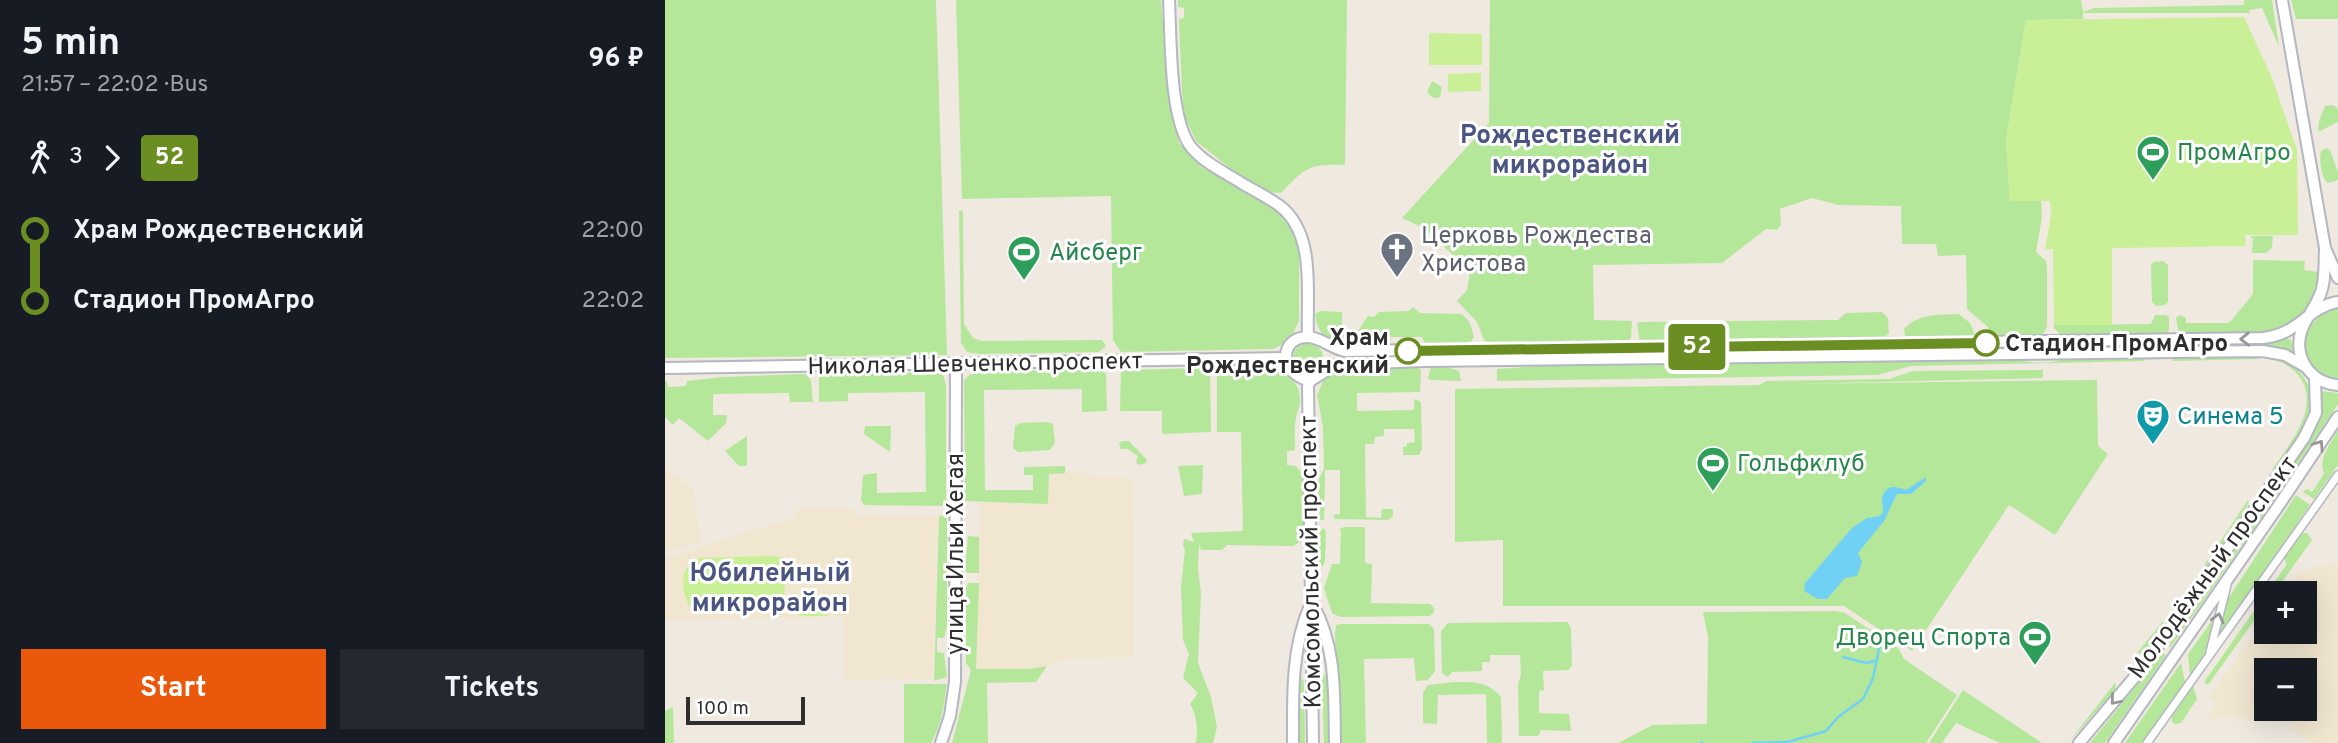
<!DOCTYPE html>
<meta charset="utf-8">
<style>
:root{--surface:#171b24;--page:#242831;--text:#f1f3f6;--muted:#9ea1a6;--accent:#ea580c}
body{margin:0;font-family:Overpass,sans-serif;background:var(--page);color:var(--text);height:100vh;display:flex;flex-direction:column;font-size:26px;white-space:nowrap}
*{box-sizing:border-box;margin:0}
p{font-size:23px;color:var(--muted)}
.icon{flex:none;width:38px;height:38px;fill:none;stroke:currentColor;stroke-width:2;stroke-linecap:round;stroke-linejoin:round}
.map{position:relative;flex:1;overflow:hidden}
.panel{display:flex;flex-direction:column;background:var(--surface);width:665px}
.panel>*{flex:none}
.badge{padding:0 14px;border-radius:5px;font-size:24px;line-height:46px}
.controls{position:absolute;left:1589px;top:581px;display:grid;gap:14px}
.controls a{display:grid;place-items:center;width:63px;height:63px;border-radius:0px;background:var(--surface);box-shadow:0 7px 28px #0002;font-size:35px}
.scale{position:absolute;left:21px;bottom:18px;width:119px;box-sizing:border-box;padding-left:7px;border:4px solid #2e2e2e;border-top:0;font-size:19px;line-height:24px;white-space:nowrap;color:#2e2e2e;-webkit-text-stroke:5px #fff;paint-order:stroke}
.map>.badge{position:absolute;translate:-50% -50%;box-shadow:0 0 0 4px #fff}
.legs{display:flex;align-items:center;gap:10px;height:77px;padding:0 21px;font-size:23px}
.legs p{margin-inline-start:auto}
.head{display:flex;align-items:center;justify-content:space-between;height:119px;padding:0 21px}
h1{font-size:38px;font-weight:700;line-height:52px}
.primary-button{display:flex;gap:14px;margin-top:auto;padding:14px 21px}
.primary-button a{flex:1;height:80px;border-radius:0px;background:var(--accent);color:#fff;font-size:28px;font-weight:700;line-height:80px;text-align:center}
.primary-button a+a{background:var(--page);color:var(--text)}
ul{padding:0 21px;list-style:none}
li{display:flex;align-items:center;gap:24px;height:70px;font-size:26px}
li i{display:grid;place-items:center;width:10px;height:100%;margin:0 9px;background:currentColor}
li i::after{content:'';width:18px;height:18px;margin:-9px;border:5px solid;border-radius:50%;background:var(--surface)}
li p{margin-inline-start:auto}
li:first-child i{background:linear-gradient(#0000 50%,currentColor 0)}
li:last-child i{background:linear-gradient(currentColor 50%,#0000 0)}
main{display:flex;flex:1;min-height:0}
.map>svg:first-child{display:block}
.education{fill:#f1e6d0;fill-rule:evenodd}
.green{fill:#b5e79b}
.pitch{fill:#c9ef97}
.water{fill:#71d1f4}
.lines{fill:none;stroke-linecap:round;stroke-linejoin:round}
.stream{stroke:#71d1f4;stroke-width:2.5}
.street-casing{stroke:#b4b7c1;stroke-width:10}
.secondary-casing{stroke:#b4b7c1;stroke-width:14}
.street{stroke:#fff;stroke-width:7}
.secondary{stroke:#fff;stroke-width:10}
.oneway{stroke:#969696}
.line-1-casing{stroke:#fff;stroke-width:16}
.line-1{stroke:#6b8e23;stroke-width:10}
.stop-1-dot{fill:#fff;stroke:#6b8e23;stroke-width:3.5}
.labels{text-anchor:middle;stroke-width:6;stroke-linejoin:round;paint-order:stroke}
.leisure-label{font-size:24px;fill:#27864d;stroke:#fff;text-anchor:start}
.worship-label{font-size:24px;fill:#5b616d;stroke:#fff;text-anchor:start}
.stop-label{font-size:24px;font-weight:bold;fill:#2e2e2e;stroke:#fff;text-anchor:end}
.street-label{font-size:24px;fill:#2e2e2e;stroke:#fff}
.culture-label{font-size:24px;fill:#0d838f;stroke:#fff;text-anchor:start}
.neighbourhood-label{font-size:26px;font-weight:bold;fill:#4b5582;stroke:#fff}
</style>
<main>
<section class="panel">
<div class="head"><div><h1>5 min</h1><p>21:57 – 22:02 · Bus</p></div><b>96 ₽</b></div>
<div class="legs"><svg class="icon" aria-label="walk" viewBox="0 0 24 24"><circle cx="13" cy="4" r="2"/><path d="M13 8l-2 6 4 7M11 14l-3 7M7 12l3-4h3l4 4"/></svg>3<svg class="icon" aria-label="forward" viewBox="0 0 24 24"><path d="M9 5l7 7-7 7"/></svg><b class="badge" style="background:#6b8e23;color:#fff">52</b></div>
<ul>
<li><i style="color:#6b8e23"></i><b>Храм Рождественский</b><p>22:00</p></li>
<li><i style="color:#6b8e23"></i><b>Стадион ПромАгро</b><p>22:02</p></li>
</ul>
<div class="primary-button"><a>Start</a><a>Tickets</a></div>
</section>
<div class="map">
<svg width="1673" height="743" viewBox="0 0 1673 743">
<rect width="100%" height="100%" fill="#efe9e0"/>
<!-- education -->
<g class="education">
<path d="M0 468 28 489 36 542 0 553Z"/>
<path d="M419 472 428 477H463L468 482 469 657 404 658 382 666 364 669H311L315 502 383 504 384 473Z"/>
<path d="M132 508H189V515L273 516 268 679 179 680V617L0 620V558L131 517Z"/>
<path d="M1673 564V743H1645L1628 729 1629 723H1624V720L1542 718 1551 705 1543 698 1601 617V632H1640V593H1619L1634 572H1643L1649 566ZM1640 670V709H1601V670Z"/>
</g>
<!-- green -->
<g class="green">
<path d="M0 0H271L282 355 0 358Z"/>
<path d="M291 0H496L505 107 514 143 538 168 611 209 625 223 634 246V321L628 334 620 343 608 349 456 352 448 340 446 196 297 199Z"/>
<path d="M513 0H682L680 165C644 164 641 167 616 193L603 192 562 166 531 141 518 113 514 19 519 18V8L513 7Z"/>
<path d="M825 0H1416L1418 12 1429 8 1579 5V0H1607L1614 47 1597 8 1584 10 1585 13H1418V19L1361 20 1341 140 1345 201H1376L1377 217 1371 252 1381 261 1382 267V327L1377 336 1350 338 1335 334 1326 335 1323 327 1302 309 1301 255 1273 256 1271 244H1237L1236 206 1173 205 1147 198 1115 209 1116 225 1112 230 1101 229 1057 263 928 265 929 320 967 321 966 338 962 342 828 345 819 340 812 322 792 301 802 290 805 271 759 228 737 218 824 123Z"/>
<path d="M1626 0H1673V19H1631Z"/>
<path d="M767 81 777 87 775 97C769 100 766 96 762 92Z"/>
<path d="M1668 105 1673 109V122L1653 132 1654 121 1660 106Z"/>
<path d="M1662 148 1665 150 1673 172V180L1662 183C1656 175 1654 160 1656 151Z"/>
<path d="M294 210 298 211 299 324 308 338 317 341 437 340 441 346 434 352 314 354 302 352 296 343Z"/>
<path d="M1585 236H1608L1607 248 1601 253H1587L1588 239Z"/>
<path d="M1588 260 1640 261 1639 270 1653 272C1652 290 1643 315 1627 325 1604 339 1545 335 1518 335L1514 334 1511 318 1515 315 1521 318V323H1563L1566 321 1588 294Z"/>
<path d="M1498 261 1503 265V302L1500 305 1491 306 1487 302 1486 265 1489 262Z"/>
<path d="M748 307 755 313 797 314 805 323 809 337 804 344 780 346 759 342 757 337H726L725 343C696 349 654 354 650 314L656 311 677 312V332L693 331 703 316 709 317 714 312 744 311Z"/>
<path d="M1673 308V379C1629 374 1630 317 1673 308Z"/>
<path d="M1217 312 1223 318 1224 334 1215 339 975 342 972 323 976 322 1173 320 1181 313Z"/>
<path d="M1294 314 1305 323 1310 336 1298 339 1284 335 1253 340 1246 339 1240 336 1239 329C1254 313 1273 315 1294 314Z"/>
<path d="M1490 315H1501L1504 317V330L1499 335 1397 336 1389 328V325L1486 324Z"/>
<path d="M1621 338 1626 340 1629 354 1611 348 1594 347 1251 350 1254 348 1602 343Z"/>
<circle cx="643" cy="358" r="15"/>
<path d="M1603 356C1635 361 1655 388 1642 421 1635 439 1621 456 1610 472L1607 470C1623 446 1655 409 1636 379 1628 367 1618 362 1604 359Z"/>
<path d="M1593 357 1594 359 1507 361 1508 358Z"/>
<path d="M1398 360 1480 359 1479 361 1246 366 1213 375 832 381V369L887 365 1355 360C1370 364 1384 363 1398 360Z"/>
<path d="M588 367C609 367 636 374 635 401 635 407 632 412 631 417 629 428 630 439 630 450L622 451V465L631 466 638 475 639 536 637 541 628 546 562 545 557 550H536L534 544 533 569 536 593 533 663 546 697 552 727 548 743H531C533 730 532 715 525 704L533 693 518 678 524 654 518 640 516 587 520 550 518 545 519 539 529 542 526 533 578 531 576 432H552V374L557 368Z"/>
<path d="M766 367H782L794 371 796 381 766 380 763 378Z"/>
<path d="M537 368 545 374 546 432 497 434V411H455L456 370Z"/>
<path d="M685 368H754L756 371 755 392 692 393V411L749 410V399L756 402 757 449 754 455H738V447L742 446V443L750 442 749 429H719V436L710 437 709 444H700L701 517 716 518 717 509H728V516L723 520 670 519 668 515 675 514V470H660L659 520H655L654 515 653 481 659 469 658 427 652 395 660 377 670 370Z"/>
<path d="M436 369 441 374 442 411 417 412V389L319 390 320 490H368V475H359V467L400 466V473L384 474 383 504 300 501 299 380 308 372Z"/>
<path d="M1378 370V378L1128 384 1432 380 1433 446 1443 454 1390 535 1344 505 1247 651 1179 606H838V540L790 542V389L1094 385 1101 381 1224 379 1248 371Z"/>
<path d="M270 372 278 375 281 385V501L277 506 199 505 196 500 198 475 212 473V493L261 492 260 392 183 393V401L154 402V376L160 374Z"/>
<path d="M138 374 142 375 146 381 148 402H125L124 393 48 394V415H62L61 423 43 441 14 418 8 425 0 417V381H2L3 387 21 386 22 381 57 377Z"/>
<path d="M1656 391 1673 393V404L1622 480 1620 477 1655 421Z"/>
<path d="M382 422 388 424 390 443 385 450 353 452 348 448 350 426 355 423Z"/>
<path d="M200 426H226L225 452 199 434Z"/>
<path d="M1673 430V465L1649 499 1638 492 1642 489 1647 492 1659 474C1653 458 1665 445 1673 430Z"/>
<path d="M82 436V466H74L60 451Z"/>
<path d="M457 441H464L482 460 481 463 473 465 471 462 473 456 463 449H456L454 444Z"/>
<path d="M538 465 537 494 519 496 513 466Z"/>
<path d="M1615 485 1618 487 1505 648 1504 645Z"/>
<path d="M1631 495 1645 505 1553 637 1561 602Z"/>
<path d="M1583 500 1584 501 1579 513 1522 595 1518 597Z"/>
<path d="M280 515 282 517V626L279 638H272V652L279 653 282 677 269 681 274 516Z"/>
<path d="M679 527H700V563L707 564 706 603 765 604 769 608V612L765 616 675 617 667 613 659 588 667 564H675L676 530H673Z"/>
<path d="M658 528 661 531 660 561 658 566 653 565 652 561 653 535Z"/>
<path d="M1639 533H1642L1647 540 1609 593H1602L1622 564 1619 558 1636 534Z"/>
<path d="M303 536 314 537V573H303L300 570Z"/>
<path d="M304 583H314L311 669H364L382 666 371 682 322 683 323 743H287L306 670 301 663V587Z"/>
<path d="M1601 594V604L1543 685 1539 682Z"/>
<path d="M1171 611 1180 613 1234 649 1239 659 1292 695 1261 743H953L988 725 1042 724 1043 637 1038 612Z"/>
<path d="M1551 615 1539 655 1525 676 1523 654Z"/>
<path d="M1498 621V627L1480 652 1478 654 1472 653Z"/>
<path d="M903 622 906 629 907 666 903 670 878 671 879 690 874 691V713L904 714 906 731 876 730 873 736H854L853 685 856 674 855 655H825V662H817V671L787 672 783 677 777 673 776 631 783 623Z"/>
<path d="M676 624H764L769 629 770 671 763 680 751 681 749 658 699 659 701 743H673L670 633 671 625Z"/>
<path d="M1498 653 1501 655 1440 743H1425Z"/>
<path d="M1516 663 1520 682 1477 743H1460Z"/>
<path d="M659 675 665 679 666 743H659L657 678Z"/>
<path d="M636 678 639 681 640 743H634L633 682Z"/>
<path d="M790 682C808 682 823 681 836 697L837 743H822L821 694 773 695 772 724 758 723V693L763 685Z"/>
<path d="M1450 683 1451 685 1450 690 1403 743Z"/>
<path d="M239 684H282C279 704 277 725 266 743H239Z"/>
<path d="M1528 686 1532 699 1516 723 1510 724 1507 722V717Z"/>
<path d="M1298 690 1377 743H1335L1291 723 1277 743H1264Z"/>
<path d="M8 707 9 743H0V711Z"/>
</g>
<!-- pitch -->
<g class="pitch">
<path d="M1579 17 1607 78 1632 150 1633 235H1580L1581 246 1447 248V325H1389L1388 249H1380L1386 216 1385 201H1345L1341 140 1361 20Z"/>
<path d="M764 33 817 34V65H764Z"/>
<path d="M816 73V91L783 92V74Z"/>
<path d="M105 556 118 557 122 566 118 604 110 609 34 612 24 606C16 587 13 569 33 558Z"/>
<path d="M163 600V616H134V601Z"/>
</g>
<!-- water -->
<path class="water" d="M1261 477V481L1246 494H1232L1219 521 1193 553 1197 562 1192 576 1180 578 1162 599H1153L1139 591 1140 583 1187 528 1202 518 1215 516 1218 512 1217 497C1222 484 1230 486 1241 490Z"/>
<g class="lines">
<!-- stream -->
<g class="stream">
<path d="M1178 657 1201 663 1210 661"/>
<path d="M1036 743H1037"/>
<path d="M1087 743 1123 742 1161 731 1173 717 1198 699 1208 678 1215 644"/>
</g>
<defs>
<g id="street">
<path d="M1545 652 1562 585"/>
<path d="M1482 743 1673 475"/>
</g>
<g id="secondary">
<path d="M504 0C506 37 504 118 526 147 539 163 561 173 578 184 590 191 604 198 615 206 652 235 641 295 643 337"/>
<path d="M1617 0 1660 248 1673 278"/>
<path d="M1660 250C1659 265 1661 281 1655 295 1650 307 1642 317 1637 329 1627 356 1645 383 1673 385"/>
<path d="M1641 367 1620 355 1598 351 760 361 680 364 670 365 645 381C613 373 614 337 643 337 655 337 668 349 680 351L1598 338C1635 334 1642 307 1673 302"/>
<path d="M0 368 620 358"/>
<path d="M645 381 643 386 648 743"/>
<path d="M648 605C672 647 669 696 670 743"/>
<path d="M276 743 285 716 290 682 291 364"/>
<path d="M628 743C628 698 626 651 644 608"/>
<path d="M1414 743 1473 673 1520 610 1639 438 1651 413 1650 378"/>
<path d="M1449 743 1614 505 1673 417"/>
</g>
</defs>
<!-- street casing -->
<use href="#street" class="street-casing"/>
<!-- secondary casing -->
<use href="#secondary" class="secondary-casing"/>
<!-- street -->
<use href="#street" class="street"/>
<!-- secondary -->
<use href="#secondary" class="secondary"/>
</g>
<!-- one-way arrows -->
<defs><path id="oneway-chevron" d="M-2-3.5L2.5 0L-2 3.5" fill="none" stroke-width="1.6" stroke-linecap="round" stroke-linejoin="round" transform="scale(1.75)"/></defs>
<g class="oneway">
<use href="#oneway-chevron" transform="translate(1580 339) rotate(179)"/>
<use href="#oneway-chevron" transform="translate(1654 445) rotate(-56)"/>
<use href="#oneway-chevron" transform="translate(1553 618) rotate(-76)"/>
<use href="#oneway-chevron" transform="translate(1450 700) rotate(130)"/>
</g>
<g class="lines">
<defs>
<path id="line-1" d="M743 351 1321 343"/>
</defs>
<!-- line-1 casing -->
<use href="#line-1" class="line-1-casing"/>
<!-- line-1 -->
<use href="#line-1" class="line-1"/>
</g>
<!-- icons -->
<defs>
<symbol id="stadium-pin" viewBox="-11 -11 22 30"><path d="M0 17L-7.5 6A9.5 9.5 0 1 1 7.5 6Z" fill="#2e9e5b" stroke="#fff"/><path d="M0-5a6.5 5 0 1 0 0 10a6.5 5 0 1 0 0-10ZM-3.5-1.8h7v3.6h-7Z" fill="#fff"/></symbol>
<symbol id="church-pin" viewBox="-11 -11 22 30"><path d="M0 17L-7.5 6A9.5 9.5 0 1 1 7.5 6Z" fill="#6b7280" stroke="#fff"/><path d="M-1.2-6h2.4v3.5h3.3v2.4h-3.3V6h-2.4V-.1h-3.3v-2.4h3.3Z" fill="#fff"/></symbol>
<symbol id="theatre-pin" viewBox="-11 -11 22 30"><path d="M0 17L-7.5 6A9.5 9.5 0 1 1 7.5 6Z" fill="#0f9aa8" stroke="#fff"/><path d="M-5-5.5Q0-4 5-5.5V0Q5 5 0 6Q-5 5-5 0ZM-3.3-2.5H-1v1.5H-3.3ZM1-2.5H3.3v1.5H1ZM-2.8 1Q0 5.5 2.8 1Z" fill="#fff"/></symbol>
</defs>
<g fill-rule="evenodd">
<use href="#stadium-pin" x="1469" y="133" width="38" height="52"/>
<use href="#church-pin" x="713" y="230" width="38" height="52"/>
<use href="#stadium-pin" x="340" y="233" width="38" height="52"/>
<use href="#theatre-pin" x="1469" y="397" width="38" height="52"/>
<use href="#stadium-pin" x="1029" y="444" width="38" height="52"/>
<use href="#stadium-pin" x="1351" y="618" width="38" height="52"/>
</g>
<!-- markers -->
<g class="stop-1-dot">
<circle cx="1321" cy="343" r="12"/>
<circle cx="743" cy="351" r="12"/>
</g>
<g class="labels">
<!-- leisure labels -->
<g class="leisure-label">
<text x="1512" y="160">ПромАгро</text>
<text x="384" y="260">Айсберг</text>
<text x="1072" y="471">Гольфклуб</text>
<text x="1346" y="645" text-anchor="end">Дворец Спорта</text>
</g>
<!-- worship labels -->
<g class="worship-label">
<text x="756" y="243">Церковь Рождества<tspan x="756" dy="28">Христова</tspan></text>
</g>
<!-- stop labels -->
<g class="stop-label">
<text x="724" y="345">Храм<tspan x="724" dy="28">Рождественский</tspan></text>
<text x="1340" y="351" text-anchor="start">Стадион ПромАгро</text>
</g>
<!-- street labels -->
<g class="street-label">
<text transform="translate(310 363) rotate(-1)" y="8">Николая Шевченко проспект</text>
<text transform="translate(290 554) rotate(-90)" y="8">улица Ильи Хегая</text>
<text transform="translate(645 562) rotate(-91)" y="8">Комсомольский проспект</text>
<text transform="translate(1547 567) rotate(-54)" y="8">Молодёжный проспект</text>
</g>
<!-- culture labels -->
<g class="culture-label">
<text x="1512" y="424">Синема 5</text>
</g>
<!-- neighbourhood labels -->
<g class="neighbourhood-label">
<text x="905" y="143">Рождественский<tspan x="905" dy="30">микрорайон</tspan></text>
<text x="105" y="581">Юбилейный<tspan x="105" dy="30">микрорайон</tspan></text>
</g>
</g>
</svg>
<div class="controls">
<a>+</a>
<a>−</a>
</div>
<div class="scale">100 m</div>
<b class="badge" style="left:1032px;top:347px;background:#6b8e23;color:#fff">52</b>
</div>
</main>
